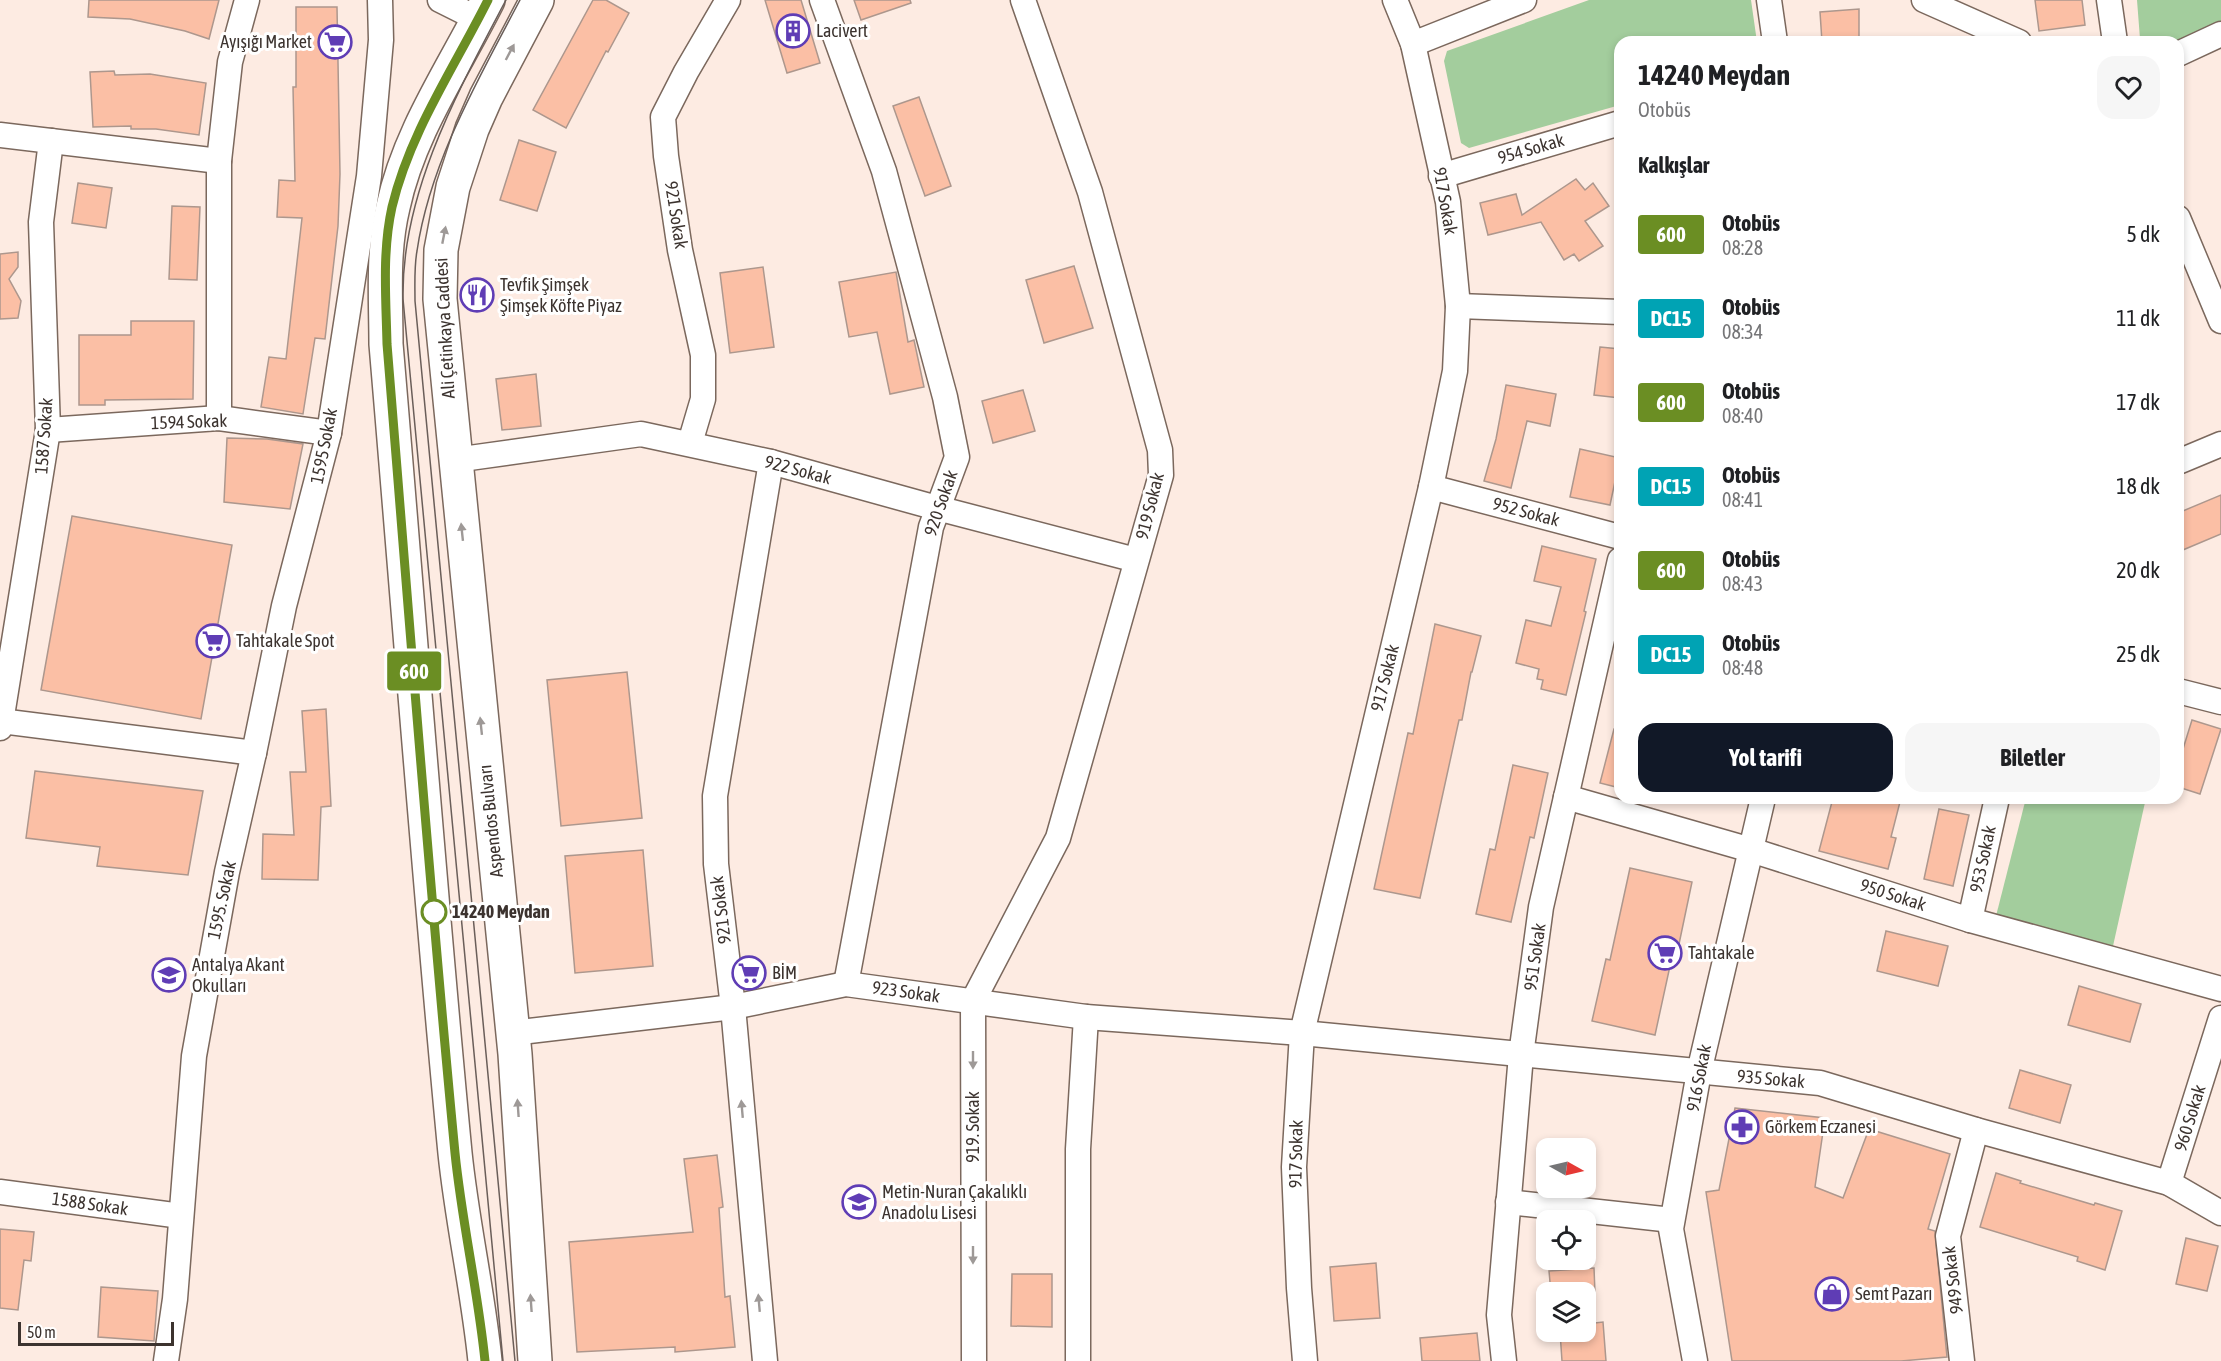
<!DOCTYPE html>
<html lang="tr">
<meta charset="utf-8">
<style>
:root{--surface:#fff;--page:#f6f6f6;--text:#202124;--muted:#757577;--accent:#111827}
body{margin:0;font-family:"Asap Condensed",sans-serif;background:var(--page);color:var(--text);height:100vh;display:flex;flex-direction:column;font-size:22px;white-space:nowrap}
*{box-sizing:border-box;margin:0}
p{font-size:20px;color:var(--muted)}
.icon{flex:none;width:33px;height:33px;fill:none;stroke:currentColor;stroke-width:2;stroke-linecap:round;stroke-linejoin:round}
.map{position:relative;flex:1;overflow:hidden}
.details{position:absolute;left:1614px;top:36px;width:570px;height:768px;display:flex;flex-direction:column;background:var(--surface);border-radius:18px;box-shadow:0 3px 9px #0003}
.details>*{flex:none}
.badge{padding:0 12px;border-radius:4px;font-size:21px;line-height:39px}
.needle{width:39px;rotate:98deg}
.controls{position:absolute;left:1536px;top:1138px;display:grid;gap:12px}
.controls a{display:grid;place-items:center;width:60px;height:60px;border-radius:12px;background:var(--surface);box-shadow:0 3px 9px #0003;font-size:30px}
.scale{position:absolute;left:18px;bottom:15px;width:156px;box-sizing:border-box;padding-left:6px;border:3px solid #3c332f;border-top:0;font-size:16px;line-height:21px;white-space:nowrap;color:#3c332f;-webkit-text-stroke:4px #fff;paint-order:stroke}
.map>.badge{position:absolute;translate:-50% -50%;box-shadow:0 0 0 3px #fff}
h2{padding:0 24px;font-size:22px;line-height:54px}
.round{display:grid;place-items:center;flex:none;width:63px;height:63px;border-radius:18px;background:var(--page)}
.overview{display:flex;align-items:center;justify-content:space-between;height:102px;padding:0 24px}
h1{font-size:28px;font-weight:700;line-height:45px}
.cta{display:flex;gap:12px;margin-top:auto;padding:12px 24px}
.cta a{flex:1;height:69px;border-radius:18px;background:var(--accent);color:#fff;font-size:24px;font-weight:700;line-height:69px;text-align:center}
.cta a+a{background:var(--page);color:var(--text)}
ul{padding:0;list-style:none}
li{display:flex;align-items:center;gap:18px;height:84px;padding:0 24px}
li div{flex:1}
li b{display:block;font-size:22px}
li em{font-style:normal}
li .badge{min-width:66px;font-weight:700;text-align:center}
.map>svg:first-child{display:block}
.green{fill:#a3cd9d}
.building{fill:#fbbfa5;stroke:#ad978d;stroke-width:1.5}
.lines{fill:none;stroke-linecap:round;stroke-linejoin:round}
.minor-casing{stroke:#7b685d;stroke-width:27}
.primary-casing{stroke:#7b685d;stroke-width:36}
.minor{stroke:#fff;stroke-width:24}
.primary{stroke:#fff;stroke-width:33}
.tram{stroke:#6a5e59;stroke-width:1.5}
.oneway{fill:#9e9997}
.line-casing{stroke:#fff;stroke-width:14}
.line{stroke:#6b8e23;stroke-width:9}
.stop-dot{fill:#fff;stroke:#6b8e23;stroke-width:3}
.labels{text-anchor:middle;stroke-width:6;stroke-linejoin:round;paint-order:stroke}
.poi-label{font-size:18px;fill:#3c332f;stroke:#fff;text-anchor:start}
.street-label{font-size:18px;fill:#3c332f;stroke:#fff}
.stop-label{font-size:18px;font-weight:bold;fill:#3c332f;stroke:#fff;text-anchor:start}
</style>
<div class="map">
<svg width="2221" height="1361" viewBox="0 0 2221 1361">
<rect width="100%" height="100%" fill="#fdebe2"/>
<!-- green -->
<g class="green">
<path d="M1589 0H1751L1757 42H1620V105L1469 148 1461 143 1444 61 1447 51Z"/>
<path d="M2137 0H2221V24C2193 36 2172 48 2140 39Z"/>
<path d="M2026 798H2146L2113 946 1996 916Z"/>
</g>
<!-- building -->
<g class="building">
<path d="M89 0H219L209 39 185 31 130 19 88 17Z"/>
<path d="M593 0H606L629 13 608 52 606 51 566 128 533 110Z"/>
<path d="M765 0H801L820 63 787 73Z"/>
<path d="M854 0H910L911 3 861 20Z"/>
<path d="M2035 0H2082L2085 25 2039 31Z"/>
<path d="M296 7H337L340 174 338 226 325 339 315 338 303 414 261 407 269 357 286 359 302 218 277 217 279 180 295 181 293 87H296Z"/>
<path d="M1859 9V42H1822L1820 12Z"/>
<path d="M114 71 115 75 150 74 206 83 199 135 156 129H131V126L93 127 90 72Z"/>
<path d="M919 97 951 186 925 196 893 106Z"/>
<path d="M519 140 556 152 537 211 500 200Z"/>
<path d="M1576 179 1585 190 1593 183 1609 206 1585 221 1603 246 1579 261 1574 254 1564 260 1541 222 1488 235 1480 203 1516 194 1522 215Z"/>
<path d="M78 183 112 188 106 228 72 223Z"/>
<path d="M172 206 200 207 197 280 169 279Z"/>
<path d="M18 252V267L9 279 21 301 18 318 0 319V254Z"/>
<path d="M1074 266 1093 328 1044 343 1026 280Z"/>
<path d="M763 267 774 347 730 353 720 273Z"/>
<path d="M896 272 908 342 914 340 924 387 890 394 877 332 849 337 839 282Z"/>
<path d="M131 321H194L193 399 105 400V405H79V335H131Z"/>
<path d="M1600 347 1620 349V398L1594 395Z"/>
<path d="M536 374 541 426 502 430 496 379Z"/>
<path d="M1506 385 1556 394 1550 426 1527 421 1511 488 1484 481 1496 439Z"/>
<path d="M1023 390 1035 431 993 443 982 401Z"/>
<path d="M227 438 267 439 303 444 290 509 224 502Z"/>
<path d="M1580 449 1620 458 1610 505 1570 497Z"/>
<path d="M2221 495V534L2178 552V513Z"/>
<path d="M72 516 232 545 201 719 41 690Z"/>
<path d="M1542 546 1596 559 1584 611 1586 612 1566 695 1541 689 1543 680 1537 679 1539 669 1516 663 1526 620 1551 626 1561 587 1534 581Z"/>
<path d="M1435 624 1481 636 1472 672H1471L1462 720H1459L1420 898 1374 889 1408 733 1413 734Z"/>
<path d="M627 672 642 818 561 826 547 680Z"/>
<path d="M326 709 331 806 321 807 318 880 262 879 263 834 294 835 290 772H306L302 711Z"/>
<path d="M2192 720 2221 729 2200 794 2178 787V765Z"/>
<path d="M1614 729H1620V788L1600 783Z"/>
<path d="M1513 765 1548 773 1534 838 1530 837 1511 922 1476 914 1490 849 1495 850Z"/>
<path d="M35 771 203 791 188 875 97 866 100 847 26 838Z"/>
<path d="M1833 798H1901L1891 837 1896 838 1888 869 1819 851Z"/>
<path d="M1939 809 1969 815 1953 886 1924 879Z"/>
<path d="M643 850 653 966 575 973 565 856Z"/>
<path d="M1630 868 1692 882 1679 944 1675 943 1655 1035 1592 1021 1606 959 1610 960Z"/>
<path d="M1886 931 1948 946 1938 986 1877 971Z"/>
<path d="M2079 986 2141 1004 2130 1042 2068 1025Z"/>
<path d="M2020 1070 2071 1085 2060 1123 2009 1108Z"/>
<path d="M1735 1108 1825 1118 1815 1187 1843 1198 1869 1129 1950 1154 1928 1229 1935 1231 1947 1357 1901 1361H1732L1706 1192 1719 1190Z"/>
<path d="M717 1155 723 1207 719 1208 725 1297 730 1296 735 1347 675 1352V1347L577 1352 569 1242 693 1232 684 1159Z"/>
<path d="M1996 1173 2021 1181 2020 1183 2094 1205 2095 1203 2122 1211 2105 1270 2077 1261 2078 1257 1980 1227Z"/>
<path d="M0 1229 34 1232 31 1261 24 1260 18 1310 0 1308Z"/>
<path d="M2186 1238 2218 1246 2207 1291 2176 1284Z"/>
<path d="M1376 1263 1380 1318 1334 1321 1330 1267Z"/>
<path d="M1594 1268 1595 1293H1551L1549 1271Z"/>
<path d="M1012 1274H1052V1327L1011 1326Z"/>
<path d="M101 1287 158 1291 154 1341 98 1337Z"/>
<path d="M1603 1322 1606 1361H1562L1560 1332H1586V1324Z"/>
<path d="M1477 1333 1480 1361H1422L1420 1338Z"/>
</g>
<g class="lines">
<defs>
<g id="minor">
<path d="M440 0 478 19"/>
<path d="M822 0 884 171 945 397 957 457 931 527 846 984"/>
<path d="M1769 0 1775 42"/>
<path d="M1924 0 2019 42"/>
<path d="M2109 0 2115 42"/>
<path d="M1413 44 1524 0"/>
<path d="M2178 54 2221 34"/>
<path d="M0 135 219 161"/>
<path d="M1441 176 1620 123"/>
<path d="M2178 218 2221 321"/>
<path d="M1458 306 1620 312"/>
<path d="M219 418V161L230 62 247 0"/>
<path d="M48 430 219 418 329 433"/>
<path d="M690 443 703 399V355L680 250 666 156 663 117 686 72 728 0"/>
<path d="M455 460 641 434 771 462 937 508 1136 560"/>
<path d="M2178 462 2221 444"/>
<path d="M1431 487 1620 537"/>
<path d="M2178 691 2221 702"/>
<path d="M0 721 254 753"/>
<path d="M0 728 48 430 41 222 51 141"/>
<path d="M1566 797 1751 850 1970 920 2221 989"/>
<path d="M1970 920 1997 798"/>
<path d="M512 1033 733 1007 846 984 1086 1017 1302 1033 1820 1083 1976 1130 2169 1183 2221 1213"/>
<path d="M2169 1183 2221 1018"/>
<path d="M0 1192 181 1216"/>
<path d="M1508 1202 1672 1220"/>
<path d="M166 1361 175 1299 194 1056 227 872 254 753 284 606 329 433 369 176 381 40 380 0"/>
<path d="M765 1361 733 1007 716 864 715 796 771 462"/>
<path d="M974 1361 973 1001 1058 838 1161 475 1160 450 1090 192 1023 0"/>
<path d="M1078 1361V1149L1086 1017"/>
<path d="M1305 1361 1299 1288 1294 1167 1302 1033 1431 487 1455 371 1458 306 1448 202 1413 44 1395 0"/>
<path d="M1504 1361 1499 1315 1521 1055 1541 907 1620 560"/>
<path d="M1695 1361 1671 1229 1699 1072 1763 798"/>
<path d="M1962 1361 1948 1236 1976 1130"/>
</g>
<g id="primary">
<path d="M485 1361C478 1291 462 1222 455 1153 429 883 409 614 386 344 386 299 382 252 393 207 409 132 454 68 488 0"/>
<path d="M535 1361 515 1054 440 299 441 250 453 187 472 129 486 97 537 0"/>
</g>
</defs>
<!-- minor casing -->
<use href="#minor" class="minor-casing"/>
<!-- primary casing -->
<use href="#primary" class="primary-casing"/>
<!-- minor -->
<use href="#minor" class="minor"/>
<!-- primary -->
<use href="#primary" class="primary"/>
<!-- tram -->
<g class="tram">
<path d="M503 1361 403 299C401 193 458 91 506 0"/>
<path d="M515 1361 415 301C415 285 414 267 417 251 430 162 479 78 520 0"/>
</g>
</g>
<!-- one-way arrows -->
<defs><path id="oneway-solid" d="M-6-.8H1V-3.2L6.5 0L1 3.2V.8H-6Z" transform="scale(1.5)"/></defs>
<g class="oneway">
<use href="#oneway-solid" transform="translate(510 52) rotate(-62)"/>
<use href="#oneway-solid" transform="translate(444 235) rotate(-79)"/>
<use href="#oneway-solid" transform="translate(462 532) rotate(-96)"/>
<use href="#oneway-solid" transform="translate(481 726) rotate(-96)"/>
<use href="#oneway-solid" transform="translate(973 1060) rotate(90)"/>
<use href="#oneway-solid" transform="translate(518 1108) rotate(-94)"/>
<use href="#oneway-solid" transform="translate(742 1109) rotate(-95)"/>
<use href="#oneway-solid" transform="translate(973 1255) rotate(90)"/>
<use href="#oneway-solid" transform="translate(531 1303) rotate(-94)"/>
<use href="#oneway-solid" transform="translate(759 1303) rotate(-95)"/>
</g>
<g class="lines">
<defs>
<path id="line" d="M485 1361C478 1291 462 1223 455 1153 429 883 409 614 387 344 386 299 382 252 392 207 410 132 454 68 488 0"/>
</defs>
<!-- line casing -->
<use href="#line" class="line-casing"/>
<!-- line -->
<use href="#line" class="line"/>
</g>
<!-- icons -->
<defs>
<symbol id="building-ring" viewBox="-11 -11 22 22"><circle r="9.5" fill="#fff" stroke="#5f3db5" stroke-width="1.5"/><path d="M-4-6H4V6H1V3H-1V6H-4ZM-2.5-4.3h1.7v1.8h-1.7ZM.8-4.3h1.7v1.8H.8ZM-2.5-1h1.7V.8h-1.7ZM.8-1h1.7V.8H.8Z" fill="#5f3db5"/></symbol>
<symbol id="supermarket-ring" viewBox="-11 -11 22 22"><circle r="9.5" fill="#fff" stroke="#5f3db5" stroke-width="1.5"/><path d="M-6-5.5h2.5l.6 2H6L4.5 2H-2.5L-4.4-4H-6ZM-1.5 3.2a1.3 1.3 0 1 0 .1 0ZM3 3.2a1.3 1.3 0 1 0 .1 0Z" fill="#5f3db5"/></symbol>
<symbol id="restaurant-ring" viewBox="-11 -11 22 22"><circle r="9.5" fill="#fff" stroke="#5f3db5" stroke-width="1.5"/><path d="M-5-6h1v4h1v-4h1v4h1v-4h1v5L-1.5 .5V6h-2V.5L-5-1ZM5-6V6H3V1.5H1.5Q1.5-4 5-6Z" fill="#5f3db5"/></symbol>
<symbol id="school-ring" viewBox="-11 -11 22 22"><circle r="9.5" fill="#fff" stroke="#5f3db5" stroke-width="1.5"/><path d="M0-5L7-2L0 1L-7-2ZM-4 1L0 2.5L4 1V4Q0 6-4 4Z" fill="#5f3db5"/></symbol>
<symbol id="pharmacy-ring" viewBox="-11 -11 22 22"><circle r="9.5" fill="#fff" stroke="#5f3db5" stroke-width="1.5"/><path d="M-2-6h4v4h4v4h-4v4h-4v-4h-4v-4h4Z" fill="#5f3db5"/></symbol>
<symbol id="shop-ring" viewBox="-11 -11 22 22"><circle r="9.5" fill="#fff" stroke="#5f3db5" stroke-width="1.5"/><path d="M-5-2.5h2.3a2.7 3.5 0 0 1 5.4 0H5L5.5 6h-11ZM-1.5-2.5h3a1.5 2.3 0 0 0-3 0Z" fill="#5f3db5"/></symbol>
</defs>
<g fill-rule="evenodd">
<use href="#building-ring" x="774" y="12" width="38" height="38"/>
<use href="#supermarket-ring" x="316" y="23" width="38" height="38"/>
<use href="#restaurant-ring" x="458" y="276" width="38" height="38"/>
<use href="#supermarket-ring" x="194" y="622" width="38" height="38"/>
<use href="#supermarket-ring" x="1646" y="934" width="38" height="38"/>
<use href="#supermarket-ring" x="730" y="954" width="38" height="38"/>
<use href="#school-ring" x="150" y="956" width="38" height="38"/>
<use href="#pharmacy-ring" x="1723" y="1108" width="38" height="38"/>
<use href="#school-ring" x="840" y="1183" width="38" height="38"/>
<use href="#shop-ring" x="1813" y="1275" width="38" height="38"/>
</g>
<!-- markers -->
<circle class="stop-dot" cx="434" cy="912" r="12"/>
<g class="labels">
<!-- poi labels -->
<g class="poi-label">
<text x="816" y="37">Lacivert</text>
<text x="312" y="48" text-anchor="end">Ayışığı Market</text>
<text x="500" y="291">Tevfik Şimşek<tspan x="500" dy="21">Şimşek Köfte Piyaz</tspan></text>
<text x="236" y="647">Tahtakale Spot</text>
<text x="1688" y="959">Tahtakale</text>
<text x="192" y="971">Antalya Akant<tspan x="192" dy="21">Okulları</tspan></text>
<text x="772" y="979">BİM</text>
<text x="1765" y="1133">Görkem Eczanesi</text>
<text x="882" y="1198">Metin-Nuran Çakalıklı<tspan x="882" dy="21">Anadolu Lisesi</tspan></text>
<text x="1855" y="1300">Semt Pazarı</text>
</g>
<!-- street labels -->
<g class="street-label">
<text transform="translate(1531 149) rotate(-16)" y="6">954 Sokak</text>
<text transform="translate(1445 201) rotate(80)" y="6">917 Sokak</text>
<text transform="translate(676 215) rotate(81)" y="6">921 Sokak</text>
<text transform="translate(445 328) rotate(-93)" y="6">Ali Çetinkaya Caddesi</text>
<text transform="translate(189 422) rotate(-2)" y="6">1594 Sokak</text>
<text transform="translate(44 436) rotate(-86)" y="6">1587 Sokak</text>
<text transform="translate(324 446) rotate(-79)" y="6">1595 Sokak</text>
<text transform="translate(798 470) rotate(15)" y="6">922 Sokak</text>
<text transform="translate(941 503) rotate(-71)" y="6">920 Sokak</text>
<text transform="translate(1150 506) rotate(-76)" y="6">919 Sokak</text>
<text transform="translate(1526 512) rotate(15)" y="6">952 Sokak</text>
<text transform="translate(1385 678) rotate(-76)" y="6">917 Sokak</text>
<text transform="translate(491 821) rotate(-96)" y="6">Aspendos Bulvarı</text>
<text transform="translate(1983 859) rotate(-78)" y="6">953 Sokak</text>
<text transform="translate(1893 895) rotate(18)" y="6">950 Sokak</text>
<text transform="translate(222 900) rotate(-78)" y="6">1595. Sokak</text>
<text transform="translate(721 910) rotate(-97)" y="6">921 Sokak</text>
<text transform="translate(1535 957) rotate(-82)" y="6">951 Sokak</text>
<text transform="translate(906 992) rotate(8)" y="6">923 Sokak</text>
<text transform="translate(1699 1078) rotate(-79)" y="6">916 Sokak</text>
<text transform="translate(1771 1079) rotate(5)" y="6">935 Sokak</text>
<text transform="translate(2190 1118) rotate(-73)" y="6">960 Sokak</text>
<text transform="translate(973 1127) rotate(-90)" y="6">919. Sokak</text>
<text transform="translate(1296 1154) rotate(-89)" y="6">917 Sokak</text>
<text transform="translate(90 1204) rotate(8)" y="6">1588 Sokak</text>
<text transform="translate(1953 1280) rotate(-97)" y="6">949 Sokak</text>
</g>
<!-- stop labels -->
<g class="stop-label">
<text x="452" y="918">14240 Meydan</text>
</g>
</g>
</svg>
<div class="controls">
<a><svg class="needle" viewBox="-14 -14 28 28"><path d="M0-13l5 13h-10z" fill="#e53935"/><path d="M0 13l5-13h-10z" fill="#757577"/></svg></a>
<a><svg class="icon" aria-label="locate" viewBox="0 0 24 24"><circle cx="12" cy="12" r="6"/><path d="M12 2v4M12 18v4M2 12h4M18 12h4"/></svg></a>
<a><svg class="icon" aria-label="layers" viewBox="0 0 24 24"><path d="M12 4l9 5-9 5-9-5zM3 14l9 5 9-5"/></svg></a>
</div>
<div class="scale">50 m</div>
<b class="badge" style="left:414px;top:671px;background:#6b8e23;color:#fff">600</b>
<section class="details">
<div class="overview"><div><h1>14240 Meydan</h1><p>Otobüs</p></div><a class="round"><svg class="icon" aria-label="heart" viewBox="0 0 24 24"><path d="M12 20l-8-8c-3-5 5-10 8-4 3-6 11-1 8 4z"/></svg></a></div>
<h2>Kalkışlar</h2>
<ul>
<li><span class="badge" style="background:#6b8e23;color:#fff">600</span><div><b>Otobüs</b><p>08:28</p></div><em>5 dk</em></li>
<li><span class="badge" style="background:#00a3b4;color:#fff">DC15</span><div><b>Otobüs</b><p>08:34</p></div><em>11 dk</em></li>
<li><span class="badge" style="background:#6b8e23;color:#fff">600</span><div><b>Otobüs</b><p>08:40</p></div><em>17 dk</em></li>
<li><span class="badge" style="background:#00a3b4;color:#fff">DC15</span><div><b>Otobüs</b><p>08:41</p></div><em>18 dk</em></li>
<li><span class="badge" style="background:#6b8e23;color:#fff">600</span><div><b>Otobüs</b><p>08:43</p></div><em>20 dk</em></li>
<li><span class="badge" style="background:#00a3b4;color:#fff">DC15</span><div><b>Otobüs</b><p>08:48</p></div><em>25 dk</em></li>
</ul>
<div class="cta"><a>Yol tarifi</a><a>Biletler</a></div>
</section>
</div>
